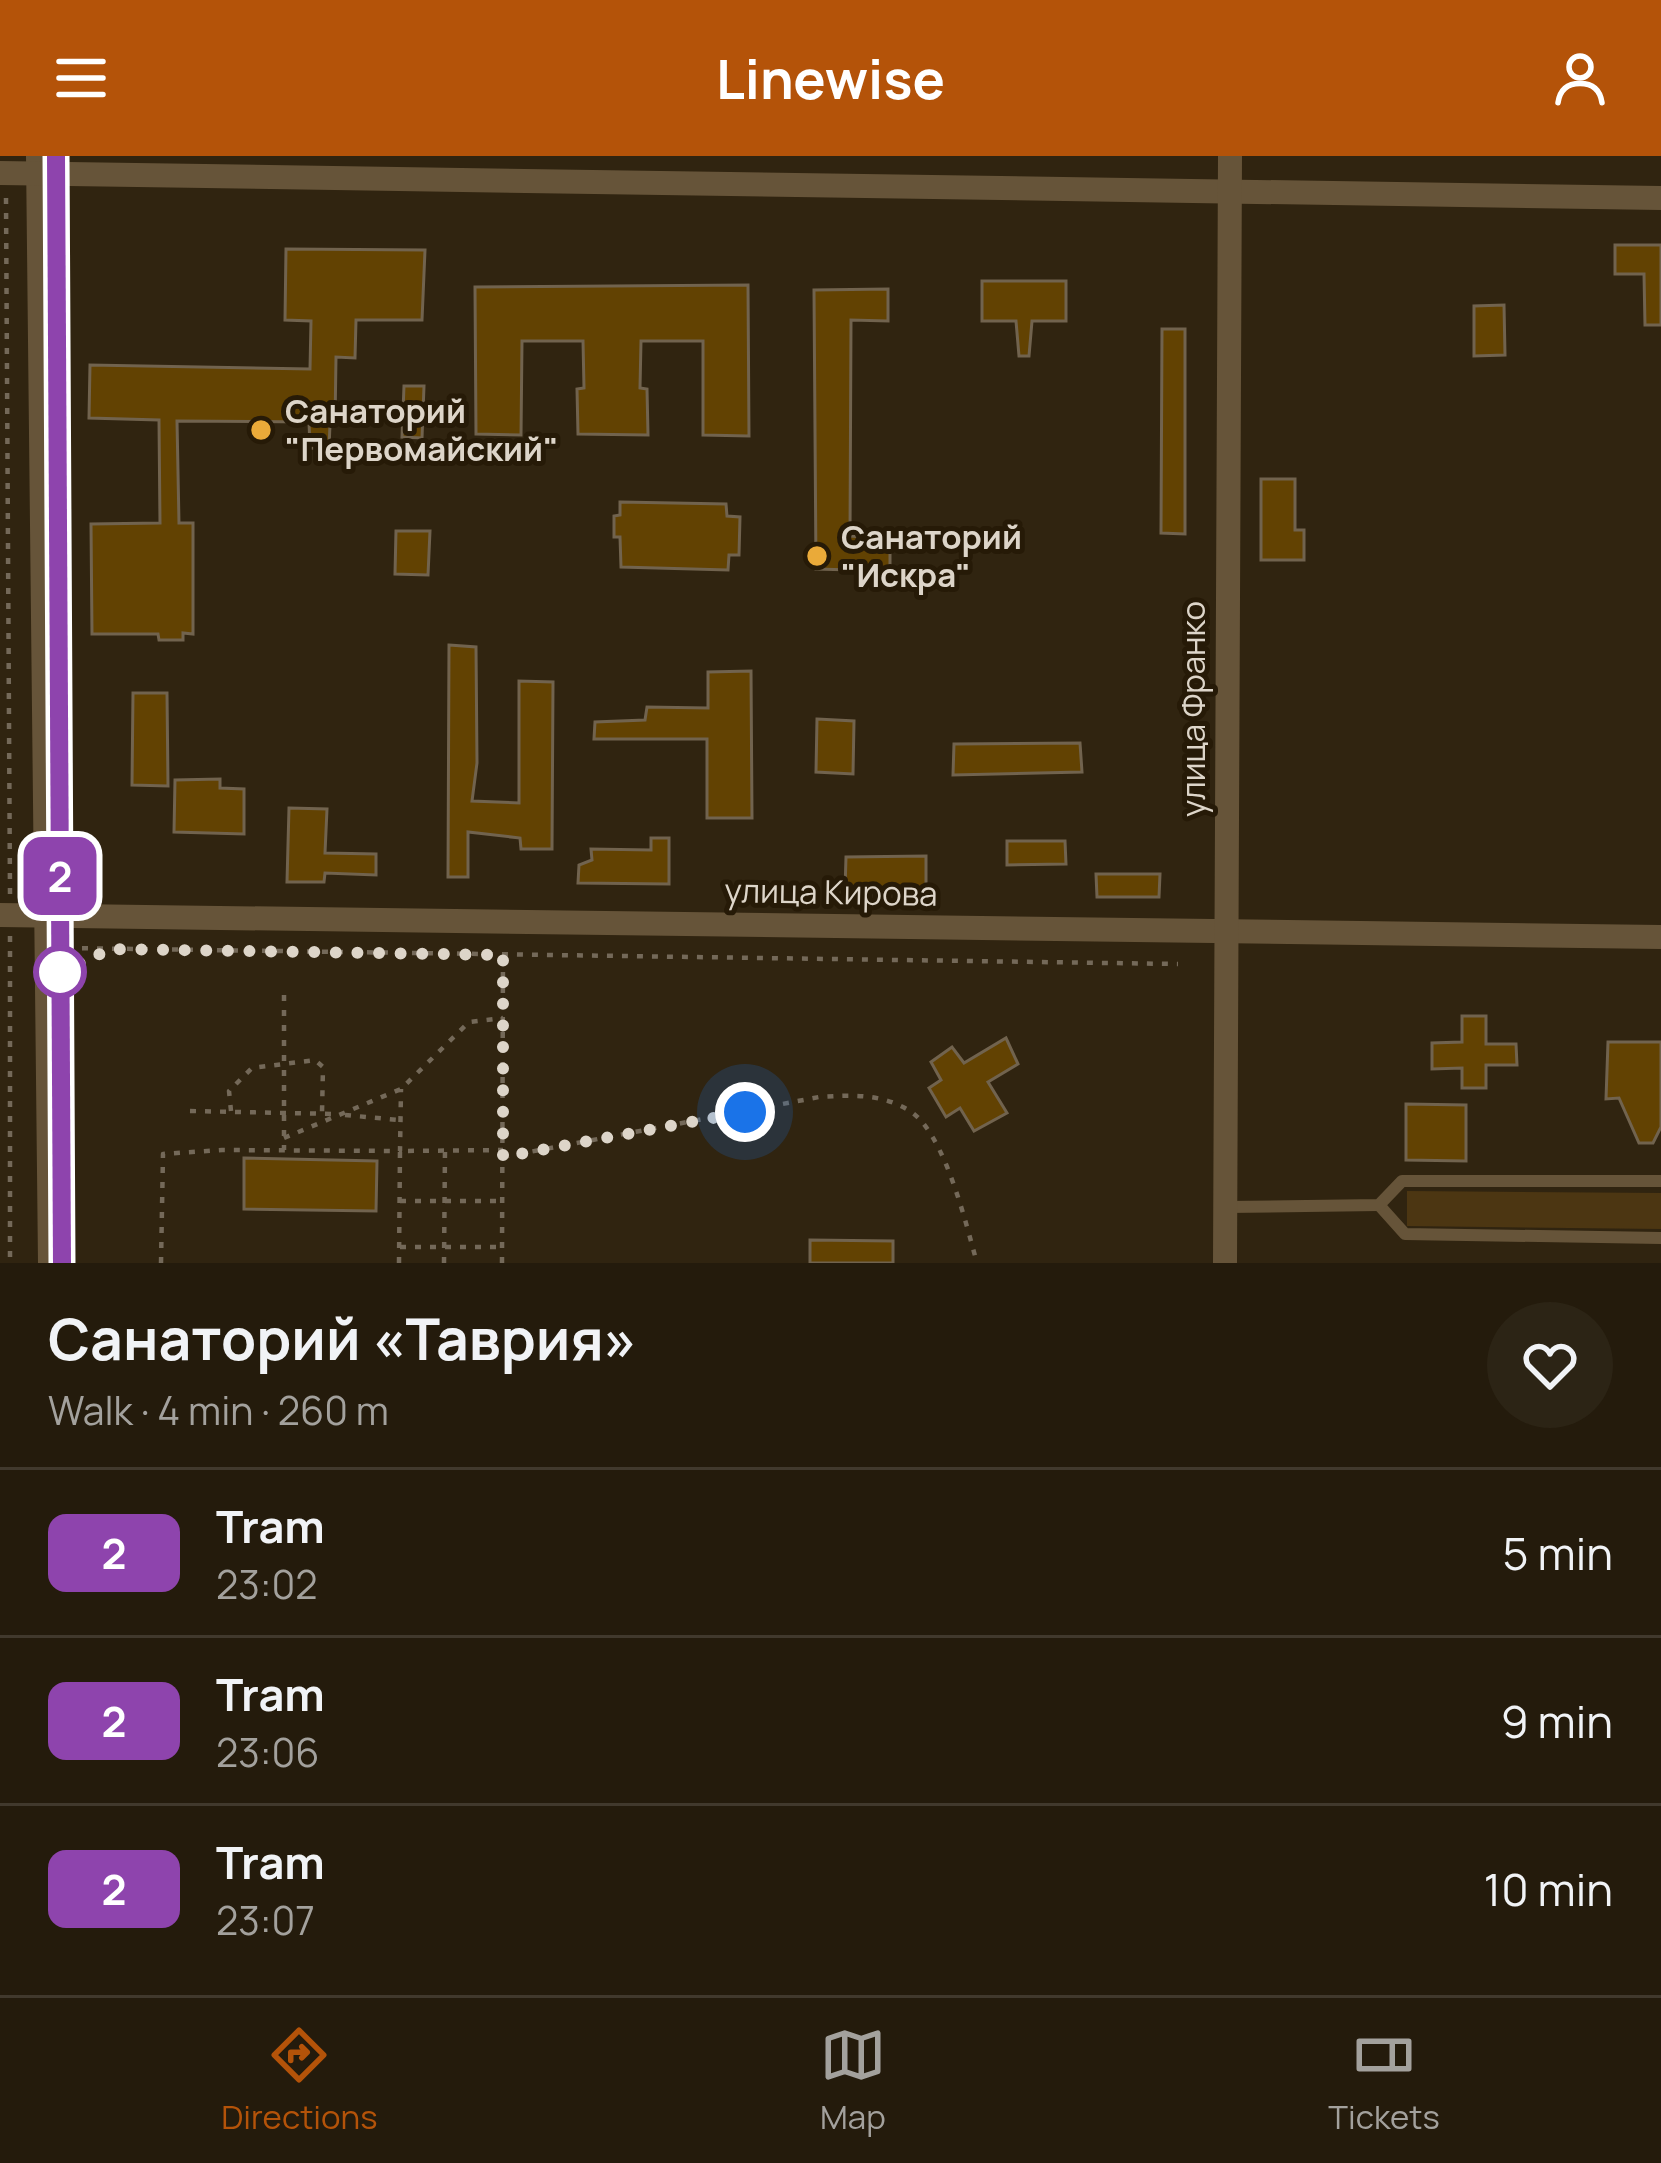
<!DOCTYPE html>
<meta charset="utf-8">
<style>
:root{--surface:#241b0c;--page:#2c2415;--text:#f1f3f6;--muted:#a3a19d;--line:#41392d;--accent:#b45309}
body{margin:0;font-family:Manrope,sans-serif;background:var(--page);color:var(--text);height:100vh;display:flex;flex-direction:column;font-size:45px;white-space:nowrap}
*{box-sizing:border-box;margin:0}
p{font-size:39px;color:var(--muted)}
.icon{flex:none;width:66px;height:66px;fill:none;stroke:currentColor;stroke-width:2;stroke-linecap:round;stroke-linejoin:round}
.map{position:relative;height:1107px;overflow:hidden}
.sheet{display:flex;flex-direction:column;background:var(--surface);flex:1}
.sheet>*{flex:none}
.badge{padding:0 24px;border-radius:18px;font-size:42px;line-height:78px}
.you{position:absolute;width:60px;height:60px;margin:-30px;border:9px solid #fff;border-radius:50%;background:#1a73e8;box-shadow:0 0 0 18px #1a73e833}
.map>.badge{position:absolute;translate:-50% -50%;box-shadow:0 0 0 6px #fff}
.round{display:grid;place-items:center;flex:none;width:126px;height:126px;border-radius:63px;background:var(--page)}
.headline{display:flex;align-items:center;justify-content:space-between;height:204px;padding:0 48px}
h1{font-size:57px;font-weight:700;line-height:90px}
ul{padding:0;list-style:none}
li{display:flex;align-items:center;gap:36px;height:168px;padding:0 48px;border-top:3px solid var(--line)}
li div{flex:1}
li b{display:block;font-size:45px}
li em{font-style:normal}
li .badge{min-width:132px;font-weight:700;text-align:center}
header{display:flex;justify-content:space-between;align-items:center;height:156px;padding:0 48px;background:var(--accent);color:#fff;font-size:54px;font-weight:700}
.dock{display:flex;justify-content:space-around;align-items:center;height:168px;border-top:3px solid var(--line);background:var(--surface);font-size:33px;color:var(--muted)}
.dock a{display:grid;justify-items:center;gap:6px}
.dock .active{color:var(--accent)}
.map>svg:first-child{display:block}
.green{fill:#4c3612}
.building{fill:#624202;stroke:#71634e;stroke-width:3}
.lines{fill:none;stroke-linecap:round;stroke-linejoin:round}
.path{stroke:#746959;stroke-width:4.5;stroke-dasharray:6 9;stroke-linecap:butt}
.service{stroke:#665439;stroke-width:12}
.minor{stroke:#665439;stroke-width:24}
.tram{stroke:#958b7b;stroke-width:3}
.line-casing{stroke:#fff;stroke-width:27}
.line{stroke:#8e44ad;stroke-width:18}
.walk{stroke:#ddd5c9;stroke-width:12;stroke-dasharray:0 21.6}
.poi-dot{fill:#eaaa39;stroke:#261a07;stroke-width:4.5}
.stop-dot{fill:#fff;stroke:#8e44ad;stroke-width:6}
.labels{text-anchor:middle;stroke-width:10;stroke-linejoin:round;paint-order:stroke}
.poi-label{font-size:33px;font-weight:bold;fill:#ddd5c9;stroke:#261a07;text-anchor:start}
.street-label{font-size:33px;fill:#ddd5c9;stroke:#261a07}
</style>
<header><svg class="icon" aria-label="menu" viewBox="0 0 24 24"><path d="M4 6h16M4 12h16M4 18h16"/></svg>Linewise<svg class="icon" aria-label="person" viewBox="0 0 24 24"><circle cx="12" cy="8" r="4"/><path d="M4 21q1-7 8-7t8 7"/></svg></header>
<div class="map">
<svg width="1661" height="1107" viewBox="0 0 1661 1107">
<rect width="100%" height="100%" fill="#302410"/>
<!-- green -->
<path class="green" d="M1407 1035 1661 1037V1073L1407 1070Z"/>
<!-- building -->
<g class="building">
<path d="M1615 89H1661V169H1645L1644 118H1615Z"/>
<path d="M286 93 425 94 422 164H356L355 202 336 201 335 268H330L329 293 310 292 309 266 177 265 179 367H193V478L183 477V484H159L158 478H92L91 368 160 367 159 264 89 262 90 209 310 213 311 165 285 164Z"/>
<path d="M982 125H1066V165H1032L1029 200H1019L1016 165H982Z"/>
<path d="M748 129 749 280 703 279V185H641L640 232 647 233 648 279 578 278 577 233 584 232 583 185H522L521 279 476 278 475 131Z"/>
<path d="M888 133V165L851 164 850 380 890 382V415L816 413 814 134Z"/>
<path d="M1504 149 1505 199 1474 200V150Z"/>
<path d="M1162 173H1185V378L1161 377Z"/>
<path d="M404 230H424L422 282 402 281Z"/>
<path d="M1261 323H1295V374H1304V404H1261Z"/>
<path d="M620 346 726 348 727 360 740 361 739 399H729L728 414 621 411 620 381H614V360L620 359Z"/>
<path d="M396 375H430L428 419 395 418Z"/>
<path d="M449 489 476 491 477 607 472 645 519 647V525L553 526 552 693H521L520 682 468 676V721H448Z"/>
<path d="M751 515 752 662H707V583H594L595 566 645 564 647 551 708 552V516Z"/>
<path d="M133 537H167L168 630 132 629Z"/>
<path d="M817 563 854 565 853 618 816 616Z"/>
<path d="M1080 587 1082 616 953 619 954 588Z"/>
<path d="M220 623V632L244 633V678L174 676 175 624Z"/>
<path d="M289 652 327 653 325 697 376 698V719L325 717 324 726H287Z"/>
<path d="M651 682H669V728L578 727 579 709 592 704 591 693 651 694Z"/>
<path d="M1007 685H1065L1066 708 1007 709Z"/>
<path d="M926 700V736L845 734 846 701Z"/>
<path d="M1096 718H1160L1159 741H1097Z"/>
<path d="M1462 860H1486V888H1516L1517 909H1486V932H1462V912L1432 913V887L1462 886Z"/>
<path d="M1006 882 1018 908 988 926 1007 957 974 975 960 952 946 961 929 932 941 924 931 906 952 891 964 907Z"/>
<path d="M1608 886H1661V971L1653 987H1639L1619 942 1606 943Z"/>
<path d="M1406 948 1466 949V1005L1406 1004Z"/>
<path d="M244 1002 377 1005 376 1055 244 1053Z"/>
<path d="M810 1084 893 1085V1107H810Z"/>
</g>
<g class="lines">
<!-- path -->
<g class="path">
<path d="M64 39V87"/>
<path d="M6 42 10 738"/>
<path d="M10 780V1107"/>
<path d="M67 792 1178 808"/>
<path d="M284 839V994"/>
<path d="M190 955 334 958"/>
<path d="M231 955 229 935 252 912 315 904 323 911 322 957"/>
<path d="M345 959 399 964"/>
<path d="M284 982 401 933 469 866 503 862"/>
<path d="M503 1001 819 941C851 939 881 937 910 955 945 978 966 1068 977 1107"/>
<path d="M400 1045H503"/>
<path d="M400 1091H503"/>
<path d="M161 1107 163 998 222 994 400 995 401 933"/>
<path d="M399 1107 400 995 503 994"/>
<path d="M444 1107 445 994"/>
<path d="M502 1107 503 799"/>
</g>
<!-- service -->
<g class="service">
<path d="M1379 1049 1405 1078 1661 1082"/>
<path d="M1226 1051 1379 1049 1402 1025H1661"/>
</g>
<!-- minor -->
<g class="minor">
<path d="M38 0 50 1107"/>
<path d="M0 17 1661 42"/>
<path d="M0 759 1661 781"/>
<path d="M1225 1107 1230 0"/>
</g>
<!-- tram -->
<path class="tram" d="M56 0 61 1107"/>
</g>
<g class="lines">
<defs>
<path id="line" d="M56 0 62 1107"/>
</defs>
<!-- line casing -->
<use href="#line" class="line-casing"/>
<!-- line -->
<use href="#line" class="line"/>
<!-- walk -->
<path class="walk" d="M60 816 111 793 503 799V1001L745 956"/>
</g>
<!-- markers -->
<g class="poi-dot">
<circle cx="261" cy="274" r="12"/>
<circle cx="817" cy="400" r="12"/>
</g>
<circle class="stop-dot" cx="60" cy="816" r="24"/>
<g class="labels">
<!-- poi labels -->
<g class="poi-label">
<text x="285" y="267">Санаторий<tspan x="285" dy="38">"Первомайский"</tspan></text>
<text x="841" y="393">Санаторий<tspan x="841" dy="38">"Искра"</tspan></text>
</g>
<!-- street labels -->
<g class="street-label">
<text transform="translate(1193 553) rotate(-90)" y="12">улица Франко</text>
<text transform="translate(831 736) rotate(1)" y="12">улица Кирова</text>
</g>
</g>
</svg>
<div class="you" style="left:745px;top:956px"></div>
<b class="badge" style="left:60px;top:720px;background:#8e44ad;color:#fff">2</b>
</div>
<section class="sheet">
<div class="headline"><div><h1>Санаторий «Таврия»</h1><p>Walk · 4 min · 260 m</p></div><a class="round"><svg class="icon" aria-label="heart" viewBox="0 0 24 24"><path d="M12 20l-8-8c-3-5 5-10 8-4 3-6 11-1 8 4z"/></svg></a></div>
<ul>
<li><span class="badge" style="background:#8e44ad;color:#fff">2</span><div><b>Tram</b><p>23:02</p></div><em>5 min</em></li>
<li><span class="badge" style="background:#8e44ad;color:#fff">2</span><div><b>Tram</b><p>23:06</p></div><em>9 min</em></li>
<li><span class="badge" style="background:#8e44ad;color:#fff">2</span><div><b>Tram</b><p>23:07</p></div><em>10 min</em></li>
</ul>
</section>
<nav class="dock">
<a class="active"><svg class="icon" aria-label="directions" viewBox="0 0 24 24"><path d="M12 3l9 9-9 9-9-9zM9 14v-3h6M13 9l2 2-2 2"/></svg>Directions</a>
<a><svg class="icon" aria-label="map" viewBox="0 0 24 24"><path d="M3 6l6-2 6 2 6-2v14l-6 2-6-2-6 2zM9 4v14M15 6v14"/></svg>Map</a>
<a><svg class="icon" aria-label="tickets" viewBox="0 0 24 24"><path d="M3 7h18v10H3zM15 7v10"/></svg>Tickets</a>
</nav>
